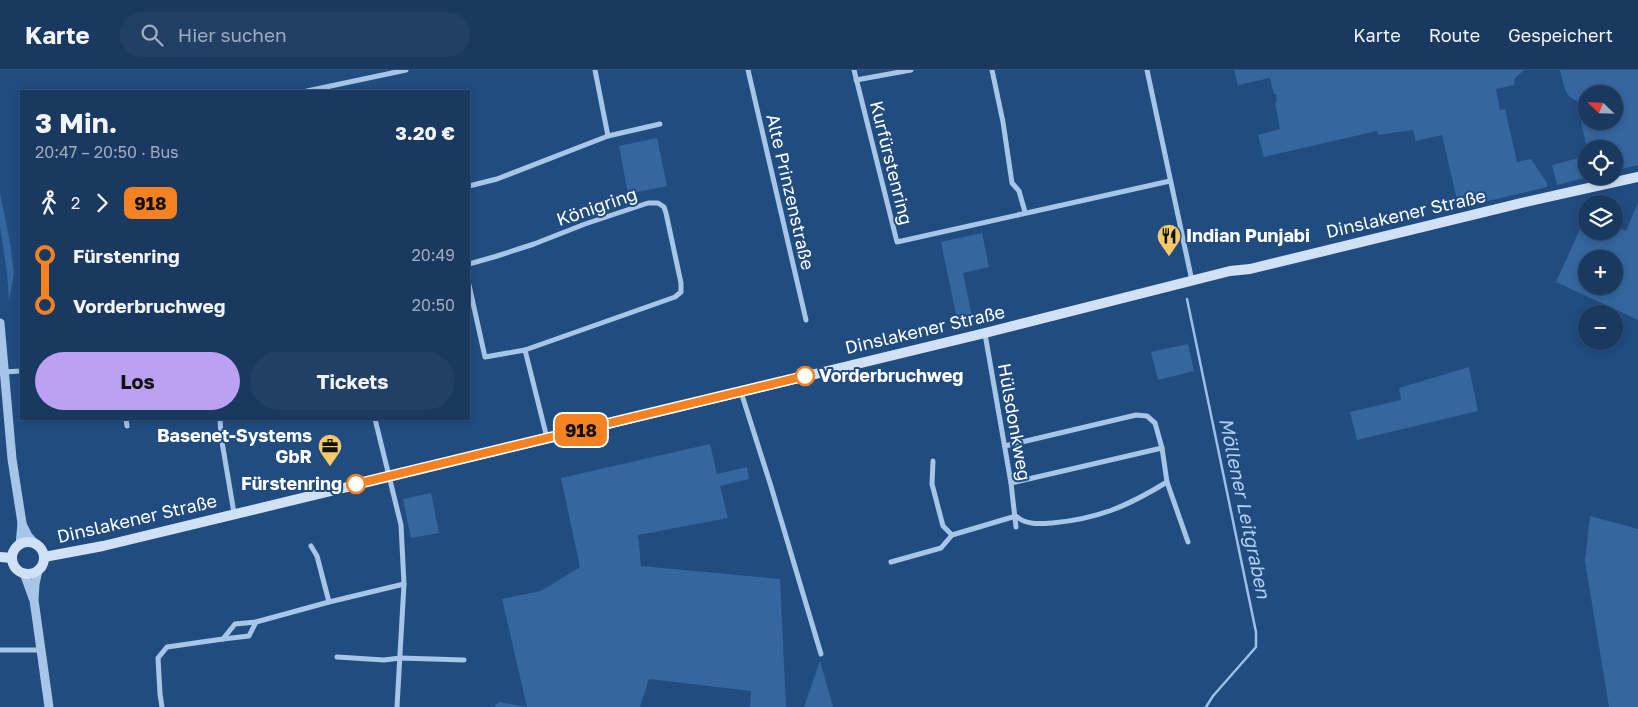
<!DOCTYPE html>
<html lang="de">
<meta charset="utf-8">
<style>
:root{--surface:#193960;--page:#224066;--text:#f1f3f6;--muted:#9facbd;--line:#375375;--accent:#bca0f2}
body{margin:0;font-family:"Golos Text",sans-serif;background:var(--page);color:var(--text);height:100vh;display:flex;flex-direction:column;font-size:19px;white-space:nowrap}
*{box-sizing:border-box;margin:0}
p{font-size:16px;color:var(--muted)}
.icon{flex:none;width:28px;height:28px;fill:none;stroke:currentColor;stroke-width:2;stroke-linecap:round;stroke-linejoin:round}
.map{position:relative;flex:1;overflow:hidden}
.side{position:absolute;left:20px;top:20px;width:450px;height:330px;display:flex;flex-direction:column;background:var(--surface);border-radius:0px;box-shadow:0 2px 8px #0003,0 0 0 1px var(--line)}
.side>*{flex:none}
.badge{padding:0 10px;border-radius:8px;font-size:18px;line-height:32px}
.needle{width:32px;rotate:293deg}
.tools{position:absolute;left:1578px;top:15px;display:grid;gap:10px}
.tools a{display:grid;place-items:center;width:45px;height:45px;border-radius:50%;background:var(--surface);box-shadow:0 2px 8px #0003,0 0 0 1px var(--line);font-size:25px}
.map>.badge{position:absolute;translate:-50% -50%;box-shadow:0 0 0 2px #fff}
.legs{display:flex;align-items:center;gap:8px;height:55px;padding:0 15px;font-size:16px}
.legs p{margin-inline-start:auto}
.overview{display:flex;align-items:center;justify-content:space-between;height:85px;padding:0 15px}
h1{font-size:28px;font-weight:700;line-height:38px}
.button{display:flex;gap:10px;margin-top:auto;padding:10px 15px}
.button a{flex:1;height:58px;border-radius:30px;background:var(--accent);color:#111;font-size:20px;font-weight:700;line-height:58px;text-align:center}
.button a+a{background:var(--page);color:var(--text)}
ul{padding:0 15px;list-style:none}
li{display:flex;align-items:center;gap:18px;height:50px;font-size:19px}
li i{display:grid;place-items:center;width:8px;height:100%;margin:0 6px;background:currentColor}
li i::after{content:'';width:12px;height:12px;margin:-6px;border:4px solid;border-radius:50%;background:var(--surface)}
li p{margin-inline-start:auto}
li:first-child i{background:linear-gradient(#0000 50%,currentColor 0)}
li:last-child i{background:linear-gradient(currentColor 50%,#0000 0)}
header{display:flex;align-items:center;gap:30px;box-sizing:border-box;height:70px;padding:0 25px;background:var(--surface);border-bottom:1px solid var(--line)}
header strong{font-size:24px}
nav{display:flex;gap:28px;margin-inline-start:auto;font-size:18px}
.search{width:350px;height:45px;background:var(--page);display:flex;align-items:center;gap:12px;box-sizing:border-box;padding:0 18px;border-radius:28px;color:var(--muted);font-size:19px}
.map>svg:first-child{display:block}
.green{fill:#35669e;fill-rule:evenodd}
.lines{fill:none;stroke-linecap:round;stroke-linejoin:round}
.stream{stroke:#9ac0e9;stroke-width:2.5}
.minor{stroke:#a6c5e7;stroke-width:5}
.tertiary{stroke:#a6c5e7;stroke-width:9}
.secondary{stroke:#d0e1f6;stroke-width:10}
.line-1-casing{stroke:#fff;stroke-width:11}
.line-1{stroke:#f58220;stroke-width:8}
.stop-1-dot{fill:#fff;stroke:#f58220;stroke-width:2.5}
.labels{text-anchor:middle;stroke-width:4;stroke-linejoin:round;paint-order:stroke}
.street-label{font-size:18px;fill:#fff;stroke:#214c80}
.poi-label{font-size:18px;font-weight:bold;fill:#fff;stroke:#214c80;text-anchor:start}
.stop-label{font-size:18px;font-weight:bold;fill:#fff;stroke:#214c80;text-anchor:start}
.water-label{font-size:19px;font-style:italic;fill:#b1cfef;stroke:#214c80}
</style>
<header>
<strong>Karte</strong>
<div class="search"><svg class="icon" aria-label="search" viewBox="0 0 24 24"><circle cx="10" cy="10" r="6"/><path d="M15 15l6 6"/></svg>Hier suchen</div>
<nav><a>Karte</a><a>Route</a><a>Gespeichert</a></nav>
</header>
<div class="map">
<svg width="1638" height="637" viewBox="0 0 1638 637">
<rect width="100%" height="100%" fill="#214c80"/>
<!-- green -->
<g class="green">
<path d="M1234 0H1524L1515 8 1514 15 1496 19 1500 40 1505 39 1517 92 1531 89 1547 113V117L1459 138 1442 65 1416 71 1413 60 1378 65 1377 61 1264 87 1258 65 1280 59 1275 32H1277L1276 24H1274L1270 8 1238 15Z"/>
<path d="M1560 0H1638V95L1614 101V79H1587L1579 42 1586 40V51H1614V24H1586V33C1564 30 1565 19 1560 0Z"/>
<path d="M657 68 667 116 628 124 619 76Z"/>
<path d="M1586 86V106H1592L1557 115 1552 95Z"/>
<path d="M0 123 10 172 14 204 9 231 7 203 0 156Z"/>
<path d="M1638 133V250L1556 212 1586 146V161H1614V156L1626 161ZM1586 189H1614V216H1586Z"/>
<path d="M982 163 989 197 963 203 974 256 959 259 941 172Z"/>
<path d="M1188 274 1194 301 1158 310 1151 282Z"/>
<path d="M1469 297 1478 341 1357 370 1350 342 1401 330 1399 318Z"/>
<path d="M710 374 717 404 747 397 749 409 720 416 728 448 638 465 641 496 780 509 786 637H750L751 621 649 609 640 637H494L499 632 527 637 502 529 541 521 580 497 561 408Z"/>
<path d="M431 423 439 463 411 468 403 429Z"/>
<path d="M1590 446 1638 459V637H1609L1585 491Z"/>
<path d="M820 591 833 637H804Z"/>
</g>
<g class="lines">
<!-- stream -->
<path class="stream" d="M1187 229 1256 562V577L1213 626 1206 637"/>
<!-- minor -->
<g class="minor">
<path d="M595 0 608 66"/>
<path d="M748 0 806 250"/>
<path d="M854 0 897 172 1170 111"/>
<path d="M992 0 1003 52 1012 113 1019 121 1025 142"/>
<path d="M1147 0 1192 211"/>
<path d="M856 10 911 0"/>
<path d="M307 21 406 0"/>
<path d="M469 116 497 109 608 66 660 54"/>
<path d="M469 194 497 186 534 174 585 154 648 133H658L664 137 666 143 681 213V222L675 227 525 280 485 287 469 215"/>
<path d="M985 264 1011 413 1016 457"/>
<path d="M525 280 547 368"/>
<path d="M3 302 21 301"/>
<path d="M741 322 770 413 821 584"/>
<path d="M126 349 127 356"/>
<path d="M220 349 221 366 234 443"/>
<path d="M375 349 401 455 404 514 397 637"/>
<path d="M1005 376 1136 345 1147 346 1155 353 1162 378 1167 412 1188 472"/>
<path d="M933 391 932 414 943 456 952 465 1016 446C1026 455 1039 454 1052 453 1098 449 1128 436 1167 412"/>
<path d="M1011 413 1162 378"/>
<path d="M311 476 317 486 329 532"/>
<path d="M891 492 941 478 952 465"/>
<path d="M223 569 249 566 256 552"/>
<path d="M0 580H40"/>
<path d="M337 587 384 590 400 588 464 590"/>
<path d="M162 637 160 624 158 588 167 577 223 569 235 554 256 552 329 532 404 514"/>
</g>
<!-- tertiary -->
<g class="tertiary">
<path d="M0 253 12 389 22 453 20 475"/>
<path d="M22 454 28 466 36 475"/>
<path d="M38 500 35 514 34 530 49 637"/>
<path d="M24 503 33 528"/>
</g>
<!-- secondary -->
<g class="secondary">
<circle cx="28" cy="488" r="16"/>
<path d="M0 487 12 488"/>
<path d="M44 487 103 476 985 263 1230 201 1250 199 1530 131 1638 107"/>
</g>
</g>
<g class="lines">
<defs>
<path id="line-1" d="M356 414 805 306"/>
</defs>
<!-- line-1 casing -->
<use href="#line-1" class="line-1-casing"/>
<!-- line-1 -->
<use href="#line-1" class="line-1"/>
</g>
<!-- icons -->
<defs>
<symbol id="restaurant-pin" viewBox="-11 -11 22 30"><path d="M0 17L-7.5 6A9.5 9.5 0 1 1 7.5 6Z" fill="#f4c967" stroke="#214c80"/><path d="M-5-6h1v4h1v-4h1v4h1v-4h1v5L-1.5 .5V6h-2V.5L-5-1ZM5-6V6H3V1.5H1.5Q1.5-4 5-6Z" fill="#111"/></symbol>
<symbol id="office-pin" viewBox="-11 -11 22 30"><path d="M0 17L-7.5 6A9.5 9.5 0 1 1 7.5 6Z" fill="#f4c967" stroke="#214c80"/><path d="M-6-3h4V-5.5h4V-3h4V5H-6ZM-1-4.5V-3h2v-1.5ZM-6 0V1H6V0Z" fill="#111"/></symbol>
</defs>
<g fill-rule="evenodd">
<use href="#restaurant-pin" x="1155" y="152" width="28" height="38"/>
<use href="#office-pin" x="316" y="362" width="28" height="38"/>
</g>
<!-- markers -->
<g class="stop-1-dot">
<circle cx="805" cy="306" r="9"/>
<circle cx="356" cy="414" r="9"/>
</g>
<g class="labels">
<!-- street labels -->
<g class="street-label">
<text transform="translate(891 93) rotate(76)" y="6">Kurfürstenring</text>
<text transform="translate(790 122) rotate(77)" y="6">Alte Prinzenstraße</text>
<text transform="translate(597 137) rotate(-19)" y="6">Königring</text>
<text transform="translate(1406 144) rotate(-13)" y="6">Dinslakener Straße</text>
<text transform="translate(925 260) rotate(-13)" y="6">Dinslakener Straße</text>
<text transform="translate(1014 352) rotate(80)" y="6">Hülsdonkweg</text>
<text transform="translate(137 449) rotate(-13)" y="6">Dinslakener Straße</text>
</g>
<!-- poi labels -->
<g class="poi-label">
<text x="1186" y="172">Indian Punjabi</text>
<text x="312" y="372" text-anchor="end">Basenet-Systems<tspan x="312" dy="21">GbR</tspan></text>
</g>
<!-- stop labels -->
<g class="stop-label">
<text x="819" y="312">Vorderbruchweg</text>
<text x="342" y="420" text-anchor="end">Fürstenring</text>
</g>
<!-- water labels -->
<g class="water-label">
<text transform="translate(1245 438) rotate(78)" y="7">Möllener Leitgraben</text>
</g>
</g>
</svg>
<div class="tools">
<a><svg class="needle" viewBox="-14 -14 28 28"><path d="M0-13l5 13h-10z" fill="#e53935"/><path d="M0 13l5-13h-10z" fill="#9facbd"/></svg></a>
<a><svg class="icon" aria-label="locate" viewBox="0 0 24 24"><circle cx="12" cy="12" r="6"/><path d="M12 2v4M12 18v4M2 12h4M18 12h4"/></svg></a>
<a><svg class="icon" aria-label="layers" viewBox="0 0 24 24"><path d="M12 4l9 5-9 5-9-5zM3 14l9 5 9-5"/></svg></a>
<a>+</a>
<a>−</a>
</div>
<b class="badge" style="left:581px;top:360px;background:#f58220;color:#111">918</b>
<section class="side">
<div class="overview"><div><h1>3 Min.</h1><p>20:47 – 20:50 · Bus</p></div><b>3.20 €</b></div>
<div class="legs"><svg class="icon" aria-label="walk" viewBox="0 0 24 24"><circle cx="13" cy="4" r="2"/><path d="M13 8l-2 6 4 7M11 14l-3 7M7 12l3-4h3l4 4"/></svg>2<svg class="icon" aria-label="forward" viewBox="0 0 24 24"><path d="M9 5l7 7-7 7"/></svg><b class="badge" style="background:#f58220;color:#111">918</b></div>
<ul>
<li><i style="color:#f58220"></i><b>Fürstenring</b><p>20:49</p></li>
<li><i style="color:#f58220"></i><b>Vorderbruchweg</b><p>20:50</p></li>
</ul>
<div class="button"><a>Los</a><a>Tickets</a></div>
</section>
</div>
